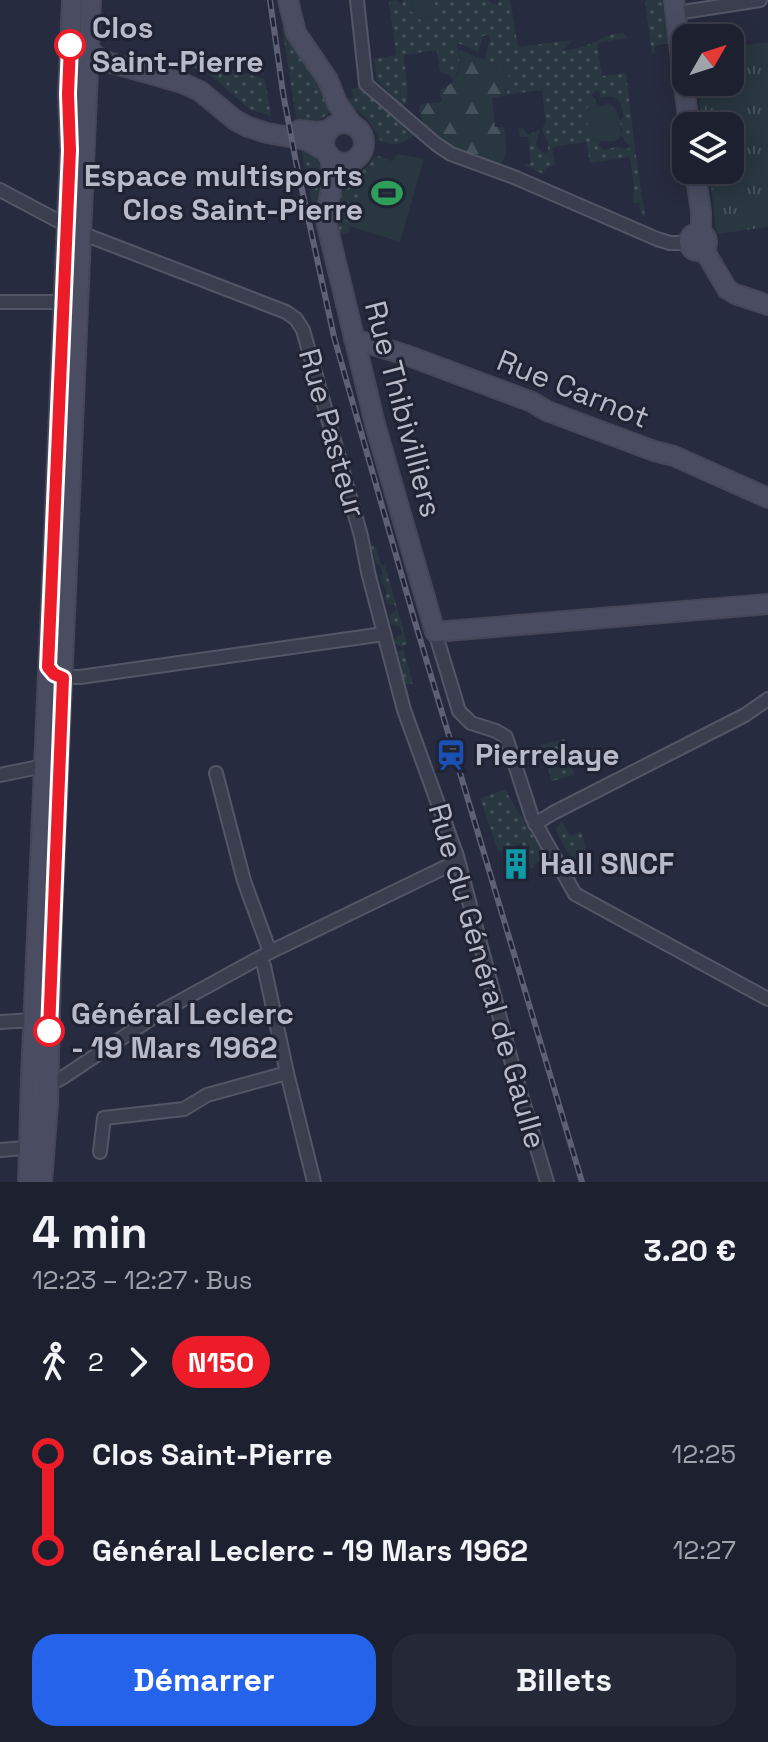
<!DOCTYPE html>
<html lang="fr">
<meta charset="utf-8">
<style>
:root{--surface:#1d202f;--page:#252837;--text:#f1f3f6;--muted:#a0a3aa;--line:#3b3e4b;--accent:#2563eb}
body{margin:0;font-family:"Space Grotesk",sans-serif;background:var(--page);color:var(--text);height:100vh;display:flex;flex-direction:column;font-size:30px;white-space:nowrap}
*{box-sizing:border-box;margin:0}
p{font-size:26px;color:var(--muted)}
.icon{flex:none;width:44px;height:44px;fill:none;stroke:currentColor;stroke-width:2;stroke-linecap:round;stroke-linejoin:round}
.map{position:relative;height:1182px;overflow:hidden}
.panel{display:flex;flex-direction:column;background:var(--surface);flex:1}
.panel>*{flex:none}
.badge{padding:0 16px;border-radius:26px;font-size:28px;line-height:52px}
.needle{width:52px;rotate:51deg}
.tools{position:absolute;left:672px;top:24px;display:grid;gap:16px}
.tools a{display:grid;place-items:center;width:72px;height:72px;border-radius:16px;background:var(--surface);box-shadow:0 4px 20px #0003,0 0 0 2px var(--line);font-size:40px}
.map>.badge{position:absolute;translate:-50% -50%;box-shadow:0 0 0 4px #fff}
.legs{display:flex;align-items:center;gap:12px;height:88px;padding:0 32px;font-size:26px}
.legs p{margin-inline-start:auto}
.overview{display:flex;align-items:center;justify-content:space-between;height:136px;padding:0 32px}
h1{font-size:44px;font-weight:800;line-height:60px}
.primary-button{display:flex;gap:16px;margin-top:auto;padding:16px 32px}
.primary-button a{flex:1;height:92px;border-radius:24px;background:var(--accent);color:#fff;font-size:32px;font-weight:800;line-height:92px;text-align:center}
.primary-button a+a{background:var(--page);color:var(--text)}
ul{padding:0 32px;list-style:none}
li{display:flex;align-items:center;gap:28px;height:96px;font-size:30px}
li i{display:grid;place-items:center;width:12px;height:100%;margin:0 10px;background:currentColor}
li i::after{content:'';width:20px;height:20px;margin:-10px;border:6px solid;border-radius:50%;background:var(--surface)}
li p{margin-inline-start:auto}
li:first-child i{background:linear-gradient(#0000 50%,currentColor 0)}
li:last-child i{background:linear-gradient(currentColor 50%,#0000 0)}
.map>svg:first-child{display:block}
.grass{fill:url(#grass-dots);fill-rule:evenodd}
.forest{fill:url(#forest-firs)}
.park{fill:url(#park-tufts)}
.pitch{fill:#293740}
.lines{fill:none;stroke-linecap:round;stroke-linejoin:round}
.street-casing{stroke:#535666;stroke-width:16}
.secondary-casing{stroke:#454758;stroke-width:22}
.street{stroke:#3b3e4f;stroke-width:12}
.secondary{stroke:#4a4c62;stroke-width:18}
.rail-casing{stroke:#5e6176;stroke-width:6}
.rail{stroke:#202334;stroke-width:3;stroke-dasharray:9;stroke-linecap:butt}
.line-1-casing{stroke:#fff;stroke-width:18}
.line-1{stroke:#ed1c29;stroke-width:12}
.stop-1-dot{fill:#fff;stroke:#ed1c29;stroke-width:4}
.labels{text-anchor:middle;stroke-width:6;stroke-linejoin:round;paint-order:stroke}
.stop-label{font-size:30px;font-weight:bold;fill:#b8bac9;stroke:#202334;text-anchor:start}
.poi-label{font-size:30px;font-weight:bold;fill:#b8bac9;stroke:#202334;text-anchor:start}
.street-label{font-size:30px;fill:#b8bac9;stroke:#202334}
</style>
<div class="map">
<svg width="768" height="1182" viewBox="0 0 768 1182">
<defs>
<pattern id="grass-dots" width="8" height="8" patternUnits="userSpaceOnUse" patternTransform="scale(2)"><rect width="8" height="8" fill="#293740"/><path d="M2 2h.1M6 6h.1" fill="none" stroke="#46525a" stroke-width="1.8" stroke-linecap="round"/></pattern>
<pattern id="forest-firs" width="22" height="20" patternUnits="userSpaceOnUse" patternTransform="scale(2)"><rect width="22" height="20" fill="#293740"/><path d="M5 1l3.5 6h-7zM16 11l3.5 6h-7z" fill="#46525a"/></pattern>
<pattern id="park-tufts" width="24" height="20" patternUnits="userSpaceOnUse" patternTransform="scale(2)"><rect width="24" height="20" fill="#293740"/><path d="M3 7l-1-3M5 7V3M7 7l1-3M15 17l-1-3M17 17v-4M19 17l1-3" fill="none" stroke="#46525a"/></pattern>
</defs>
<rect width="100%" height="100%" fill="#272b3f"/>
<!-- grass -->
<g class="grass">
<path d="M397 0 402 5 403 0H413L411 11 422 21 433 15 437 8 433 0H488L493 4 497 5 500 0H510L518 47 573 40 562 51C568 50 575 49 582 47 597 43 609 31 625 34L627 38 597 43 602 76 626 73 636 156 645 216 641 215 639 202 633 203 634 186 630 157 590 163 586 142 552 147 555 164 546 168 543 174 523 165 531 163 528 137H520L519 128H523L527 134H531L538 130 541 131 538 135 536 146 542 152 546 153 548 151V143L542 131 544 125 546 124 542 90 507 95 508 70 485 60 490 36 487 35 483 36 478 52 458 43 456 44C461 56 460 67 454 80L449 75 440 72 437 50 404 55 407 84V103L402 105 377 80 374 59 396 55 389 1ZM597 90 599 92 601 98C617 92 624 104 623 118L619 121 622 130 620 135 630 146 629 149 617 147 603 150 599 146 600 141 590 138 588 107 592 108 602 107 597 104 592 95Z"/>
<path d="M645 0H669L674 42 655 46V53L652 54Z"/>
<path d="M282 27 295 48 315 71 332 112 327 114 314 125 297 123Z"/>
<path d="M178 56 265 79 271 116 249 109 214 78 201 70 186 65Z"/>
<path d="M368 85 415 134C402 143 399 147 382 142 372 129 368 113 350 107L346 99 353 98 351 89Z"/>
<path d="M300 144C313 154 322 158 321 176L325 179 317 228Z"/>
<path d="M379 156 391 161 387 174 351 222 349 232 338 235 335 209 344 187H349L352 175C361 172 369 167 373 158Z"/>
<path d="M375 545 381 565H385L407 644 402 646 413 683 405 685 397 652 403 650 401 646 395 644 394 640 402 633 400 627 391 624 389 616 396 610 394 605 387 604 385 596 387 593 379 575 383 574 380 566 376 563 371 546Z"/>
<path d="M564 739 574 775 552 781 541 745Z"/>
<path d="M505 790 545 855 531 868 521 844 498 851 480 798Z"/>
<path d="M562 821 570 836 579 832 582 833 590 869 580 874 556 831Z"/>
</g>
<!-- forest -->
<path class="forest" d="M458 49 508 70 510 87 506 88 507 95 492 98 495 127H504C505 140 510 157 499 165 480 161 427 137 421 117 419 113 420 108 420 104L442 102 440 90C457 84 463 66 458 49Z"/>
<!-- park -->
<path class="park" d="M768 42V227L717 234 709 170H730V126H703L697 82H730V47Z"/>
<!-- pitch -->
<g class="pitch">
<path d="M413 0H433L437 8 433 15 422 21 411 11Z"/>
<path d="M609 103C620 109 623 127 619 139 610 144 600 141 590 138L588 133 587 107C595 109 602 107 609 103Z"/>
<path d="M397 154 424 159 400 242 349 226C357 197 362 178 388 160L392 161Z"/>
</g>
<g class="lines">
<defs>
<g id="street">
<path d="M357 0 366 84 436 144 451 154 514 177 657 239 670 243H689"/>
<path d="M676 13 760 0"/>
<path d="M0 190 81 233 286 312 296 319 303 330 361 536 368 572 404 710 457 856 514 1071 547 1182"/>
<path d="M0 302H70"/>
<path d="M435 632 459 711 471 723 496 731 506 737 532 817 575 894 768 999"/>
<path d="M59 677H80L384 634"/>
<path d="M216 773 244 881 270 952"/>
<path d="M0 775 34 768H52"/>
<path d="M535 824 553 813 745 715 768 699"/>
<path d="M260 958 264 966 287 1073 314 1182"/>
<path d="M0 1022 33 1020"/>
<path d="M42 1079 58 1080 62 1078 164 1010 270 952 458 861"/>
<path d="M0 1150 37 1147"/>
<path d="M100 1152 104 1118 184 1109 207 1095 287 1073"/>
</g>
<g id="secondary">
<path d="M288 0 296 33 328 80 337 103 352 125"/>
<path d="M674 0 689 126"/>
<path d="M85 46 101 60 182 83 200 91 235 120 248 127 267 133 306 140 326 151"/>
<circle cx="344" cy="143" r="20"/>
<path d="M299 130 317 132 329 130"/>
<path d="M330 156 332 171 331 190 325 217 375 424 435 632 768 604"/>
<path d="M695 170 701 212V233"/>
<circle cx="698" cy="242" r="9"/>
<path d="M704 250 727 289 735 294 768 305"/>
<path d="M354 339 406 355 532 402 547 411 654 451 674 456 768 498"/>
<path d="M28 1182 31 1078 70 150 68 94 72 0"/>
<path d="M42 1182 48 1105 52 921 91 0"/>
</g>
</defs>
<!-- street casing -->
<use href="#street" class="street-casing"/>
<!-- secondary casing -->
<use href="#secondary" class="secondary-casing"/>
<!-- street -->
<use href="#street" class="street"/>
<!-- secondary -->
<use href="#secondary" class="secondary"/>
<defs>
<path id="rail" d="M270 0 283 93 296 162 334 337 415 622 582 1182"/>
</defs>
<!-- rail casing -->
<use href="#rail" class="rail-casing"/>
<!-- rail -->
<use href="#rail" class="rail"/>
</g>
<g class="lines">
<defs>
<path id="line-1" d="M49 1031 63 678 54 674 48 667 70 150 68 94 70 45"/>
</defs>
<!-- line-1 casing -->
<use href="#line-1" class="line-1-casing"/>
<!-- line-1 -->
<use href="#line-1" class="line-1"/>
</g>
<!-- icons -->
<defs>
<symbol id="stadium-bare" viewBox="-9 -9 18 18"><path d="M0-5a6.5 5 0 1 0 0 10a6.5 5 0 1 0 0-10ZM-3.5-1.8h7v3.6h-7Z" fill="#2e9e5b" stroke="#202334" stroke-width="2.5" paint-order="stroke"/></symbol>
<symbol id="station-bare" viewBox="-9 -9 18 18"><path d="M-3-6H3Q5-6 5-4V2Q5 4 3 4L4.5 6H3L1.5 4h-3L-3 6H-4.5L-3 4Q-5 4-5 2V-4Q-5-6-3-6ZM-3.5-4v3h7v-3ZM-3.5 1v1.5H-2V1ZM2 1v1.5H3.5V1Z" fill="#1a4fb4" stroke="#202334" stroke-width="2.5" paint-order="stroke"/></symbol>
<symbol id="building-bare" viewBox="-9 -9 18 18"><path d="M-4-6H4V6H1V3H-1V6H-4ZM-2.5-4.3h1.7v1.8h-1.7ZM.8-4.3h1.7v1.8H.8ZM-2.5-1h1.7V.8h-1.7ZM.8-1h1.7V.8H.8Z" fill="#0f9aa8" stroke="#202334" stroke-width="2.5" paint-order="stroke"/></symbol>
</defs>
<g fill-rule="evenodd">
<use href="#stadium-bare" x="365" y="171" width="44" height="44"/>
<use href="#station-bare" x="429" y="733" width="44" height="44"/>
<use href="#building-bare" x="494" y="842" width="44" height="44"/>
</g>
<!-- markers -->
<g class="stop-1-dot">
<circle cx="70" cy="45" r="14"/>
<circle cx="49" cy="1031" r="14"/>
</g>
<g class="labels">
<!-- stop labels -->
<g class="stop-label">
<text x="92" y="38">Clos<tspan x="92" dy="34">Saint-Pierre</tspan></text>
<text x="71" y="1024">Général Leclerc<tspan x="71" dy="34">- 19 Mars 1962</tspan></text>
</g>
<!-- poi labels -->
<g class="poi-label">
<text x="363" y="186" text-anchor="end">Espace multisports<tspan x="363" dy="34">Clos Saint-Pierre</tspan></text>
<text x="475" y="765">Pierrelaye</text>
<text x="540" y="874">Hall SNCF</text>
</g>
<!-- street labels -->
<g class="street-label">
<text transform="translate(573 389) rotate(22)" y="10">Rue Carnot</text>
<text transform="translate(403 409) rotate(75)" y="10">Rue Thibivilliers</text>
<text transform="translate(332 433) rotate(74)" y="10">Rue Pasteur</text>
<text transform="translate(487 976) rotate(74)" y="10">Rue du Général de Gaulle</text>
</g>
</g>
</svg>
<div class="tools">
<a><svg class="needle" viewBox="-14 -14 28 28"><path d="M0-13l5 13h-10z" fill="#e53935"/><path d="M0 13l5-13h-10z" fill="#a0a3aa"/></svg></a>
<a><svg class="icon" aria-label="layers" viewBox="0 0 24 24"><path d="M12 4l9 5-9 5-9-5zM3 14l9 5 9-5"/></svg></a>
</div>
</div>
<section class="panel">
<div class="overview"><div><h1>4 min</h1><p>12:23 – 12:27 · Bus</p></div><b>3.20 €</b></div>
<div class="legs"><svg class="icon" aria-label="walk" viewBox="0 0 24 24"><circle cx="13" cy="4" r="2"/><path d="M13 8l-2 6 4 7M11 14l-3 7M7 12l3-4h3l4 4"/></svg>2<svg class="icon" aria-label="forward" viewBox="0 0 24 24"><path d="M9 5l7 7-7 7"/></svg><b class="badge" style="background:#ed1c29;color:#fff">N150</b></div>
<ul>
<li><i style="color:#ed1c29"></i><b>Clos Saint-Pierre</b><p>12:25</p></li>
<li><i style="color:#ed1c29"></i><b>Général Leclerc - 19 Mars 1962</b><p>12:27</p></li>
</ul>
<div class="primary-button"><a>Démarrer</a><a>Billets</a></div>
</section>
